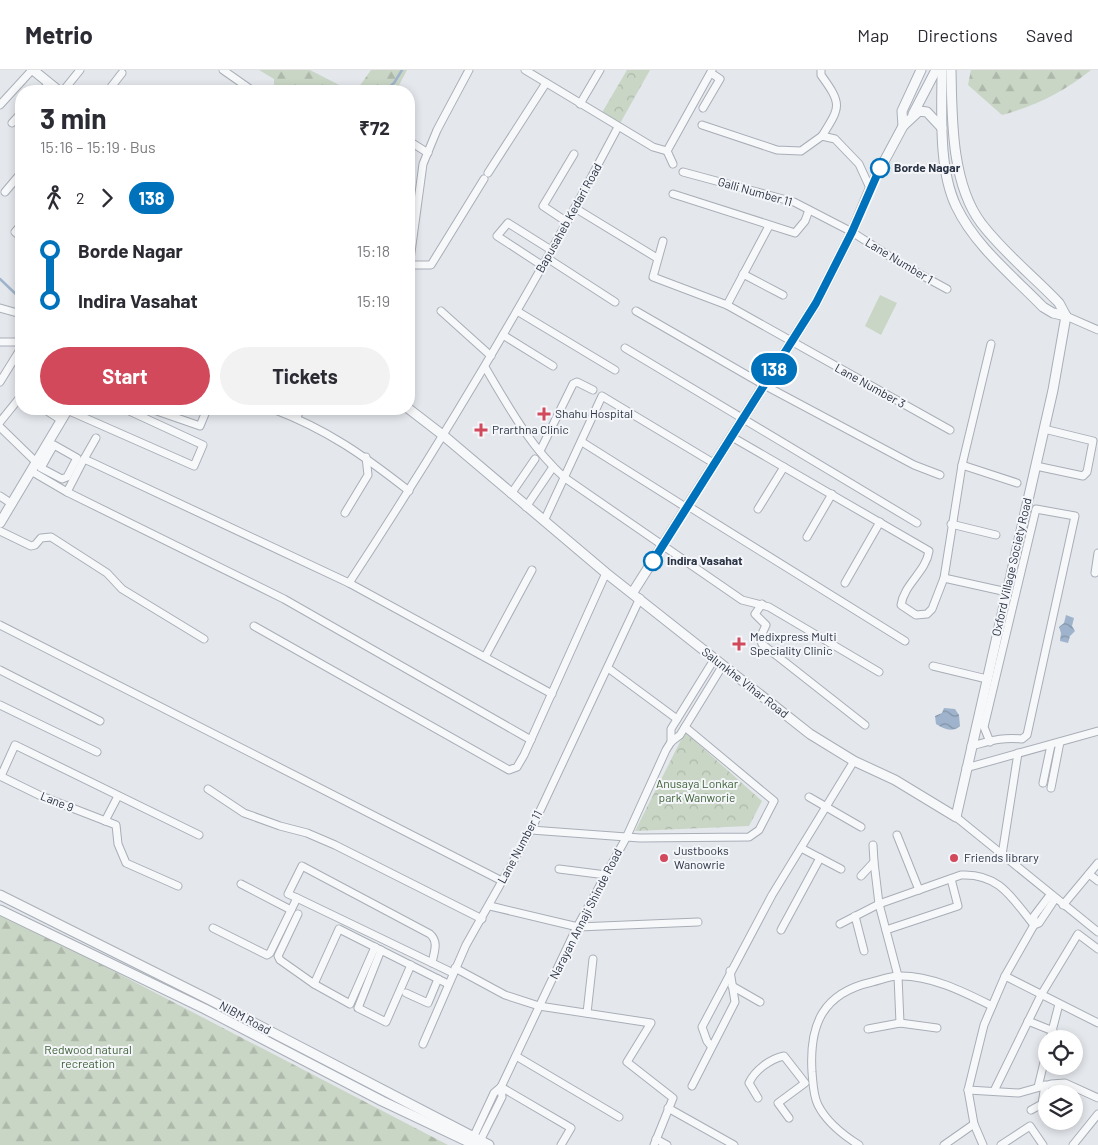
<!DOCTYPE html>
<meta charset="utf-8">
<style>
:root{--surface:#fff;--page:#f2f2f3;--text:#2b2b33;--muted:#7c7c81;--line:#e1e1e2;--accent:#d1495b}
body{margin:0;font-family:Barlow,sans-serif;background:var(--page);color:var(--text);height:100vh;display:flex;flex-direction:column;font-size:19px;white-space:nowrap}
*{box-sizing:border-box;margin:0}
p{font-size:16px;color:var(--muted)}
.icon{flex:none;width:28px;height:28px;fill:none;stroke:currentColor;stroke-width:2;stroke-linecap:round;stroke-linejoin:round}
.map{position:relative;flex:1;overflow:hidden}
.sheet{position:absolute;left:15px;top:15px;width:400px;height:330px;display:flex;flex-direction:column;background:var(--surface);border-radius:20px;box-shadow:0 2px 8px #0003}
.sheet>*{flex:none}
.badge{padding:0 10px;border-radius:16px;font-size:18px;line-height:32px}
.controls{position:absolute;left:1038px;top:960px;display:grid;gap:10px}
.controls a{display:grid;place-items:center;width:45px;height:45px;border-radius:50%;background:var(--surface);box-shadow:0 2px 8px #0003;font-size:25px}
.map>.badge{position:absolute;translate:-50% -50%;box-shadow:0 0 0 2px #fff}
.legs{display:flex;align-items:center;gap:8px;height:55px;padding:0 25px;font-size:16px}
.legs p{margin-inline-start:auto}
.head{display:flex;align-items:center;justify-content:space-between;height:85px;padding:0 25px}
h1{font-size:28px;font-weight:700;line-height:38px}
.button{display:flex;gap:10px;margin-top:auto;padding:10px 25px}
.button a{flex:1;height:58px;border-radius:30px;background:var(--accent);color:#fff;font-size:20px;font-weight:700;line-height:58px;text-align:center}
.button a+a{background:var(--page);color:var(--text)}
ul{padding:0 25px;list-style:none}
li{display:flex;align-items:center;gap:18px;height:50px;font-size:19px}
li i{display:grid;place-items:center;width:8px;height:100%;margin:0 6px;background:currentColor}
li i::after{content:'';width:12px;height:12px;margin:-6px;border:4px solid;border-radius:50%;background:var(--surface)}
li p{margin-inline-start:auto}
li:first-child i{background:linear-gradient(#0000 50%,currentColor 0)}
li:last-child i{background:linear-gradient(currentColor 50%,#0000 0)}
header{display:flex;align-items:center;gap:30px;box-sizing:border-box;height:70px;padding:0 25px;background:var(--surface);border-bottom:1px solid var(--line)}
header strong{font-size:24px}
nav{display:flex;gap:28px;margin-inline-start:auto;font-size:18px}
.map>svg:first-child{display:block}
.forest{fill:url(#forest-firs)}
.park{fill:url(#park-crowns)}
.pitch{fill:#c9d6c5}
.water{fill:url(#water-waves)}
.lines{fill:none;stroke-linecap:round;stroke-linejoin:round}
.stream{stroke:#9fb4cc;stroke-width:2.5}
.minor-casing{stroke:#a9aeb7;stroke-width:9}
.tertiary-casing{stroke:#a9aeb7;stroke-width:11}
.minor{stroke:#f7f8fa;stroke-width:7}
.tertiary{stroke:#f7f8fa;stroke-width:9}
.line-1-casing{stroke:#fff;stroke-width:11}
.line-1{stroke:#0072bc;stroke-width:8}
.stop-1-dot{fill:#fff;stroke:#0072bc;stroke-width:2.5}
.poi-dot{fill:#d1495b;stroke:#f4f6f9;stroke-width:2}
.labels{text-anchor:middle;stroke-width:4;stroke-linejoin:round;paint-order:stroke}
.stop-label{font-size:12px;font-weight:bold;fill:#2b3445;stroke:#f4f6f9;text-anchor:start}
.street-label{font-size:12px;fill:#2b3445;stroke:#f4f6f9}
.poi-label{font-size:12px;fill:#2b3445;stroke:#f4f6f9;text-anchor:start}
.park-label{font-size:12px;fill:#3f6138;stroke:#f4f6f9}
</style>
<header>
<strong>Metrio</strong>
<nav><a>Map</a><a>Directions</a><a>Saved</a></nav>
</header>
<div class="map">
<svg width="1098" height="1075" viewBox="0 0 1098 1075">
<defs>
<pattern id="forest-firs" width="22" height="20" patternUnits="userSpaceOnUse" patternTransform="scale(1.25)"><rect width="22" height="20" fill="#c9d6c5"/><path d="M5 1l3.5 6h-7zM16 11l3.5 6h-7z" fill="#adb8ab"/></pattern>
<pattern id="park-crowns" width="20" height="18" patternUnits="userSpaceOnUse" patternTransform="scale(1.25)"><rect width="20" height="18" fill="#c9d6c5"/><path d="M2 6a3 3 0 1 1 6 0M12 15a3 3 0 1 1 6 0" fill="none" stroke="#adb8ab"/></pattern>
<pattern id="water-waves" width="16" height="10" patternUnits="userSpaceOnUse" patternTransform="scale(1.25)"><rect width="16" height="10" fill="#9fb4cc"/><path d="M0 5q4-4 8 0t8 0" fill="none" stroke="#8293a7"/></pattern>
</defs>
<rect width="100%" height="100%" fill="#e4e7ec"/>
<!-- forest -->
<g class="forest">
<path d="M259 0H310L347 19 356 21 371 0H407L396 21H274V9Z"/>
<path d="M971 0H1091C1064 22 1035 36 1002 45L968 15Z"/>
<path d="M0 842 448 1075H0Z"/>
</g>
<!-- park -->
<g class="park">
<path d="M627 0H650L618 57 600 46Z"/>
<path d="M685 662 762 731 749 756 635 761Z"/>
</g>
<!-- pitch -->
<path class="pitch" d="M880 225 897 233 881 265 865 256Z"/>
<!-- water -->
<g class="water">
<path d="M1066 545 1074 548 1072 556 1075 561 1070 566 1068 573 1060 571 1061 563 1059 557 1064 553Z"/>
<path d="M944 638 955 639 959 645 960 656C952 663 944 659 936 654L935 646 942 643Z"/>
</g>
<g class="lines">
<!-- stream -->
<g class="stream">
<path d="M384 21 394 13 402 0"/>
<path d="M0 209 21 229"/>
</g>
<defs>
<g id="minor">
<path d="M223 0 253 21"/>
<path d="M525 0 653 77 667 81 712 0"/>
<path d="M821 0V5C842 34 841 36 822 66"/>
<path d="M42 21 49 13"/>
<path d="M63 21 80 0"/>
<path d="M108 21 122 3"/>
<path d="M580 34 600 0"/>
<path d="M0 35 32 0"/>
<path d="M703 38 720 9 711 3"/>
<path d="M12 53 21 43"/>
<path d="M702 55 777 80 801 81 822 66 835 69 859 94 870 118"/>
<path d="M409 71 428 83"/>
<path d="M667 81 673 94"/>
<path d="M683 102 794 132 852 162 903 195 947 219"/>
<path d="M488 103 546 13"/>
<path d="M5 122 21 103"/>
<path d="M673 124 795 163 805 151 809 140"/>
<path d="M575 138 657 188"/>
<path d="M567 152 543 136 574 84"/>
<path d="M21 155 15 162 21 167"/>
<path d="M663 171 653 207 727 235 950 360"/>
<path d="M547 188 615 232"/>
<path d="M409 195H431L484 109"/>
<path d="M543 196 497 166 508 153 551 180"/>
<path d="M409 197 423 94 437 60 469 0"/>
<path d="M743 204 783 225"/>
<path d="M727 235 769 156"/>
<path d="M0 238 21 244"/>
<path d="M441 241 491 286"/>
<path d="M517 241 615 300"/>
<path d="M636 241 764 315 914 395 940 405"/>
<path d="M1066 246 1098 260"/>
<path d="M503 265 553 296"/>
<path d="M0 272H21"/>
<path d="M625 278 917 453"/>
<path d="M485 297C508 336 531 378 565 408L742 530 769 537 879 602"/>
<path d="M0 312 21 278"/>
<path d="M44 339 61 350"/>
<path d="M151 339 200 356 207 339"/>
<path d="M273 339C328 360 363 385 409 421"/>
<path d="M67 340 194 396 203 375 125 339"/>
<path d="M297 348 300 339"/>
<path d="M0 352 21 326"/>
<path d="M0 357 36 392"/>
<path d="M732 367 929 481C926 502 904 514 901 535L916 545 927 544 932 539 944 508 962 395 1017 413"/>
<path d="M582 372 687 438"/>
<path d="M540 381 573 314 577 312 593 320"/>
<path d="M41 384 47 387 54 375 77 388 67 407 62 409 41 398 47 387"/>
<path d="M84 389 96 368"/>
<path d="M962 395 991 274"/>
<path d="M1036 396 1083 406 1087 402 1093 371 1044 359"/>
<path d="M31 401 67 422 84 389 93 393 349 513 552 624"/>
<path d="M67 422 284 529 531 670"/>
<path d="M511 424 535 389"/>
<path d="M0 426 12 434"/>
<path d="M688 436 905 571"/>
<path d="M526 437 553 397"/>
<path d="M758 439 784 397"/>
<path d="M345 443 368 405 366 387"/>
<path d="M544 451 602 326 715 394"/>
<path d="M951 454 996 465"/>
<path d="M0 461 31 476 35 475 41 468 51 467 107 503 122 519 204 569"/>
<path d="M807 467 832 424"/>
<path d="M1095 503 1098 483"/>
<path d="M944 508 1007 522"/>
<path d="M349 513C446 365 536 214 618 57"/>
<path d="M845 513 880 452"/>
<path d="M762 534 755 544 766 555 760 568 762 574 865 655"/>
<path d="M0 555 502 811"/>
<path d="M254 556 509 700 517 697 524 685 606 503"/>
<path d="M485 587 532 500"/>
<path d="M933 596 987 609"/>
<path d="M608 598 677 649"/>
<path d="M0 600 100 651"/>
<path d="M0 635 97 682"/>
<path d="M671 672V659L715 588"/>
<path d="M971 676C991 671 1001 667 1022 669L1027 665 1075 446 1036 439 984 657 990 672"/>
<path d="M966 698 1098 661"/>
<path d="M0 706 41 726 116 755 118 774 126 793 178 816"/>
<path d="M1 706 15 675 199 765"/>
<path d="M1043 713 1051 675"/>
<path d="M1051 718 1060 672"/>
<path d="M208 719 244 743 280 756 307 763 335 775 482 849"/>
<path d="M809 727 861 757"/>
<path d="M956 747 1098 862"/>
<path d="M105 751 118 726"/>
<path d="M531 760 640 768 749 767 759 760 774 731 685 657"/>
<path d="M897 765 919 820"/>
<path d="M801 778 841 799"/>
<path d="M1002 785 1018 683"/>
<path d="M874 792 879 834 898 906 900 953"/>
<path d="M559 799 606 805"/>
<path d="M1089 804 1098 811"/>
<path d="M861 806 874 792 873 775"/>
<path d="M241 814 291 840"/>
<path d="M297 828 288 824 302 796 430 864C439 872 434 882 432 893"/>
<path d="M1063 835 1098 793"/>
<path d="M490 836 578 857 698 852"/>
<path d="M298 844 278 886 280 890 314 914 339 859 448 914"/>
<path d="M855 846 864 881"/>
<path d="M840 854 879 834 961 805C999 803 1012 828 1034 855"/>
<path d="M1034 854V846L1050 825"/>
<path d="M213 858 267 885 270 883 297 828 453 903"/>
<path d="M781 860 820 788"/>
<path d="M886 860 958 836 951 809"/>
<path d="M381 880 358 938 386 952 411 895"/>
<path d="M455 898 505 925 539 936 651 953 627 992 673 1028 654 1075"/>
<path d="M1005 906 1098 953"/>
<path d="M314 914 350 934 375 877"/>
<path d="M732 916 760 932"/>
<path d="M406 923 428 933 438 909"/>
<path d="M587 943 593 889"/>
<path d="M1028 951 1053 961"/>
<path d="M868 959 900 953 937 958"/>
<path d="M1050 969 1059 934"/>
<path d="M423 974 466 875 531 760 640 528"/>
<path d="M711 976 707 971 702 957 772 825 854 691"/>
<path d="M516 986 619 1047"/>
<path d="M692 1016 735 932 730 901"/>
<path d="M501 1017 571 1058 561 1075"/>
<path d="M1038 1017 1046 984"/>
<path d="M968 1020 1019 1023 1051 1014 1065 1013 1098 1028"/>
<path d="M994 1021 1041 925 1078 864 1098 879"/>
<path d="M758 1028 749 1013C755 1000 770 989 784 986L805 1013 778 1033 789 1048"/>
<path d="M668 1038 734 1075"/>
<path d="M1031 1040 1042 1034 1045 1015"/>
<path d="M656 1069 667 1075"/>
<path d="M472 1070 494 1023 501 1017 576 859 626 768 666 680 671 672 680 665 723 595"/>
<path d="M479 1073 502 1027 501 1017"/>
<path d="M859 1075C843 1065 827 1053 818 1035 813 1025 813 1013 812 1002 809 954 823 923 872 912 881 910 890 906 898 906 931 905 964 922 992 936"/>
<path d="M944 1075 974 1054"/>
<path d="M983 1075 974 1054 968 1020 984 955 1005 906 1034 855 1039 853 1055 829"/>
<path d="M1001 1075 1030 1056 1043 1075"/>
<path d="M1073 1075 1098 1044"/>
</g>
<g id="tertiary">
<path d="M33 0 59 21"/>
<path d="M942 0C942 41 938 98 956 136 975 176 1013 206 1043 237L1053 243 1066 246"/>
<path d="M913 44 936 0"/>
<path d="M903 56 902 41 921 0"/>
<path d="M409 339 444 366 606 503 810 664 854 691 895 710 956 747 1053 320 1066 246 1059 233C1033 206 1003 182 981 153 951 113 952 47 951 0"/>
<path d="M0 453 68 339"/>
<path d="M633 522 816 233 852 162 873 112 903 56 919 41 927 42 942 58"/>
<path d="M0 825 210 930 489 1075"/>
<path d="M0 840 205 939 382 1031 475 1075"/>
</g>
</defs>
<!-- minor casing -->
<use href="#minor" class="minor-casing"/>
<!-- tertiary casing -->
<use href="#tertiary" class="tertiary-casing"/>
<!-- minor -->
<use href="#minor" class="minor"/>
<!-- tertiary -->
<use href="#tertiary" class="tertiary"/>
</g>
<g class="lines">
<defs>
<path id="line-1" d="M653 491 816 233 852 162 880 98"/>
</defs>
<!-- line-1 casing -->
<use href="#line-1" class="line-1-casing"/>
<!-- line-1 -->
<use href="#line-1" class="line-1"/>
</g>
<!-- markers -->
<g class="stop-1-dot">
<circle cx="880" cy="98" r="9"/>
<circle cx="653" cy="491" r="9"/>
</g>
<g class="poi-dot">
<path d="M541.5 336.5h5v5h5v5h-5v5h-5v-5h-5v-5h5z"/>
<path d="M478.5 352.5h5v5h5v5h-5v5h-5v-5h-5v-5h5z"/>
<path d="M736.5 566.5h5v5h5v5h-5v5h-5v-5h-5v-5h5z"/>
<circle cx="664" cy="788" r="5"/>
<circle cx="954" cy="788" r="5"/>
</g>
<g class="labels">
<!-- stop labels -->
<g class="stop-label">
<text x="894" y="102">Borde Nagar</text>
<text x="667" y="495">Indira Vasahat</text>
</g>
<!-- street labels -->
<g class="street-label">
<text transform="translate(755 122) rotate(16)" y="4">Galli Number 11</text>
<text transform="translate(569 148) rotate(-61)" y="4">Bapusaheb Kedari Road</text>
<text transform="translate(899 191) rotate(31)" y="4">Lane Number 1</text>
<text transform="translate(870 316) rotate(29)" y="4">Lane Number 3</text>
<text transform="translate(1012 497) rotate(-77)" y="4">Oxford Village Society Road</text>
<text transform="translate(745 613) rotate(38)" y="4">Salunkhe Vihar Road</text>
<text transform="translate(57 732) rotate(22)" y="4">Lane 9</text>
<text transform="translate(520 777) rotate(-62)" y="4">Lane Number 11</text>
<text transform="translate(586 844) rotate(-63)" y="4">Narayan Annaji Shinde Road</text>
<text transform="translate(245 948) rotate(28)" y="4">NIBM Road</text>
</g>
<!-- poi labels -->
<g class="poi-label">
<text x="555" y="348">Shahu Hospital</text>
<text x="492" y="364">Prarthna Clinic</text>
<text x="750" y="571">Medixpress Multi<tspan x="750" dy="14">Speciality Clinic</tspan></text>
<text x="674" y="785">Justbooks<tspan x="674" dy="14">Wanowrie</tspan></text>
<text x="964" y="792">Friends library</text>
</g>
<!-- park labels -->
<g class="park-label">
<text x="697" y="718">Anusaya Lonkar<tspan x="697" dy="14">park Wanworie</tspan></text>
<text x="88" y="984">Redwood natural<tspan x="88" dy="14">recreation</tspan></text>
</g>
</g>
</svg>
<div class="controls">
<a><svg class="icon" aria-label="locate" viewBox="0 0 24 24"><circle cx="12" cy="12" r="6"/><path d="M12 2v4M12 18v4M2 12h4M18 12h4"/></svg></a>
<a><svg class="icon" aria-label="layers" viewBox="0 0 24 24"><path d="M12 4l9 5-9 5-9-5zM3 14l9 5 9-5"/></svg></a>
</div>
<b class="badge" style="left:774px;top:299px;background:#0072bc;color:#fff">138</b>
<section class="sheet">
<div class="head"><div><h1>3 min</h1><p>15:16 – 15:19 · Bus</p></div><b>₹72</b></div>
<div class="legs"><svg class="icon" aria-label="walk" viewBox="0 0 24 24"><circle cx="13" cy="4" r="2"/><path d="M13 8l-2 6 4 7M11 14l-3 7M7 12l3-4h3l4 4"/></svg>2<svg class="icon" aria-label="forward" viewBox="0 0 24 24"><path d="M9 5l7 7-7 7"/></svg><b class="badge" style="background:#0072bc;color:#fff">138</b></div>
<ul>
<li><i style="color:#0072bc"></i><b>Borde Nagar</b><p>15:18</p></li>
<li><i style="color:#0072bc"></i><b>Indira Vasahat</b><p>15:19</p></li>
</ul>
<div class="button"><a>Start</a><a>Tickets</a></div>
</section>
</div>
